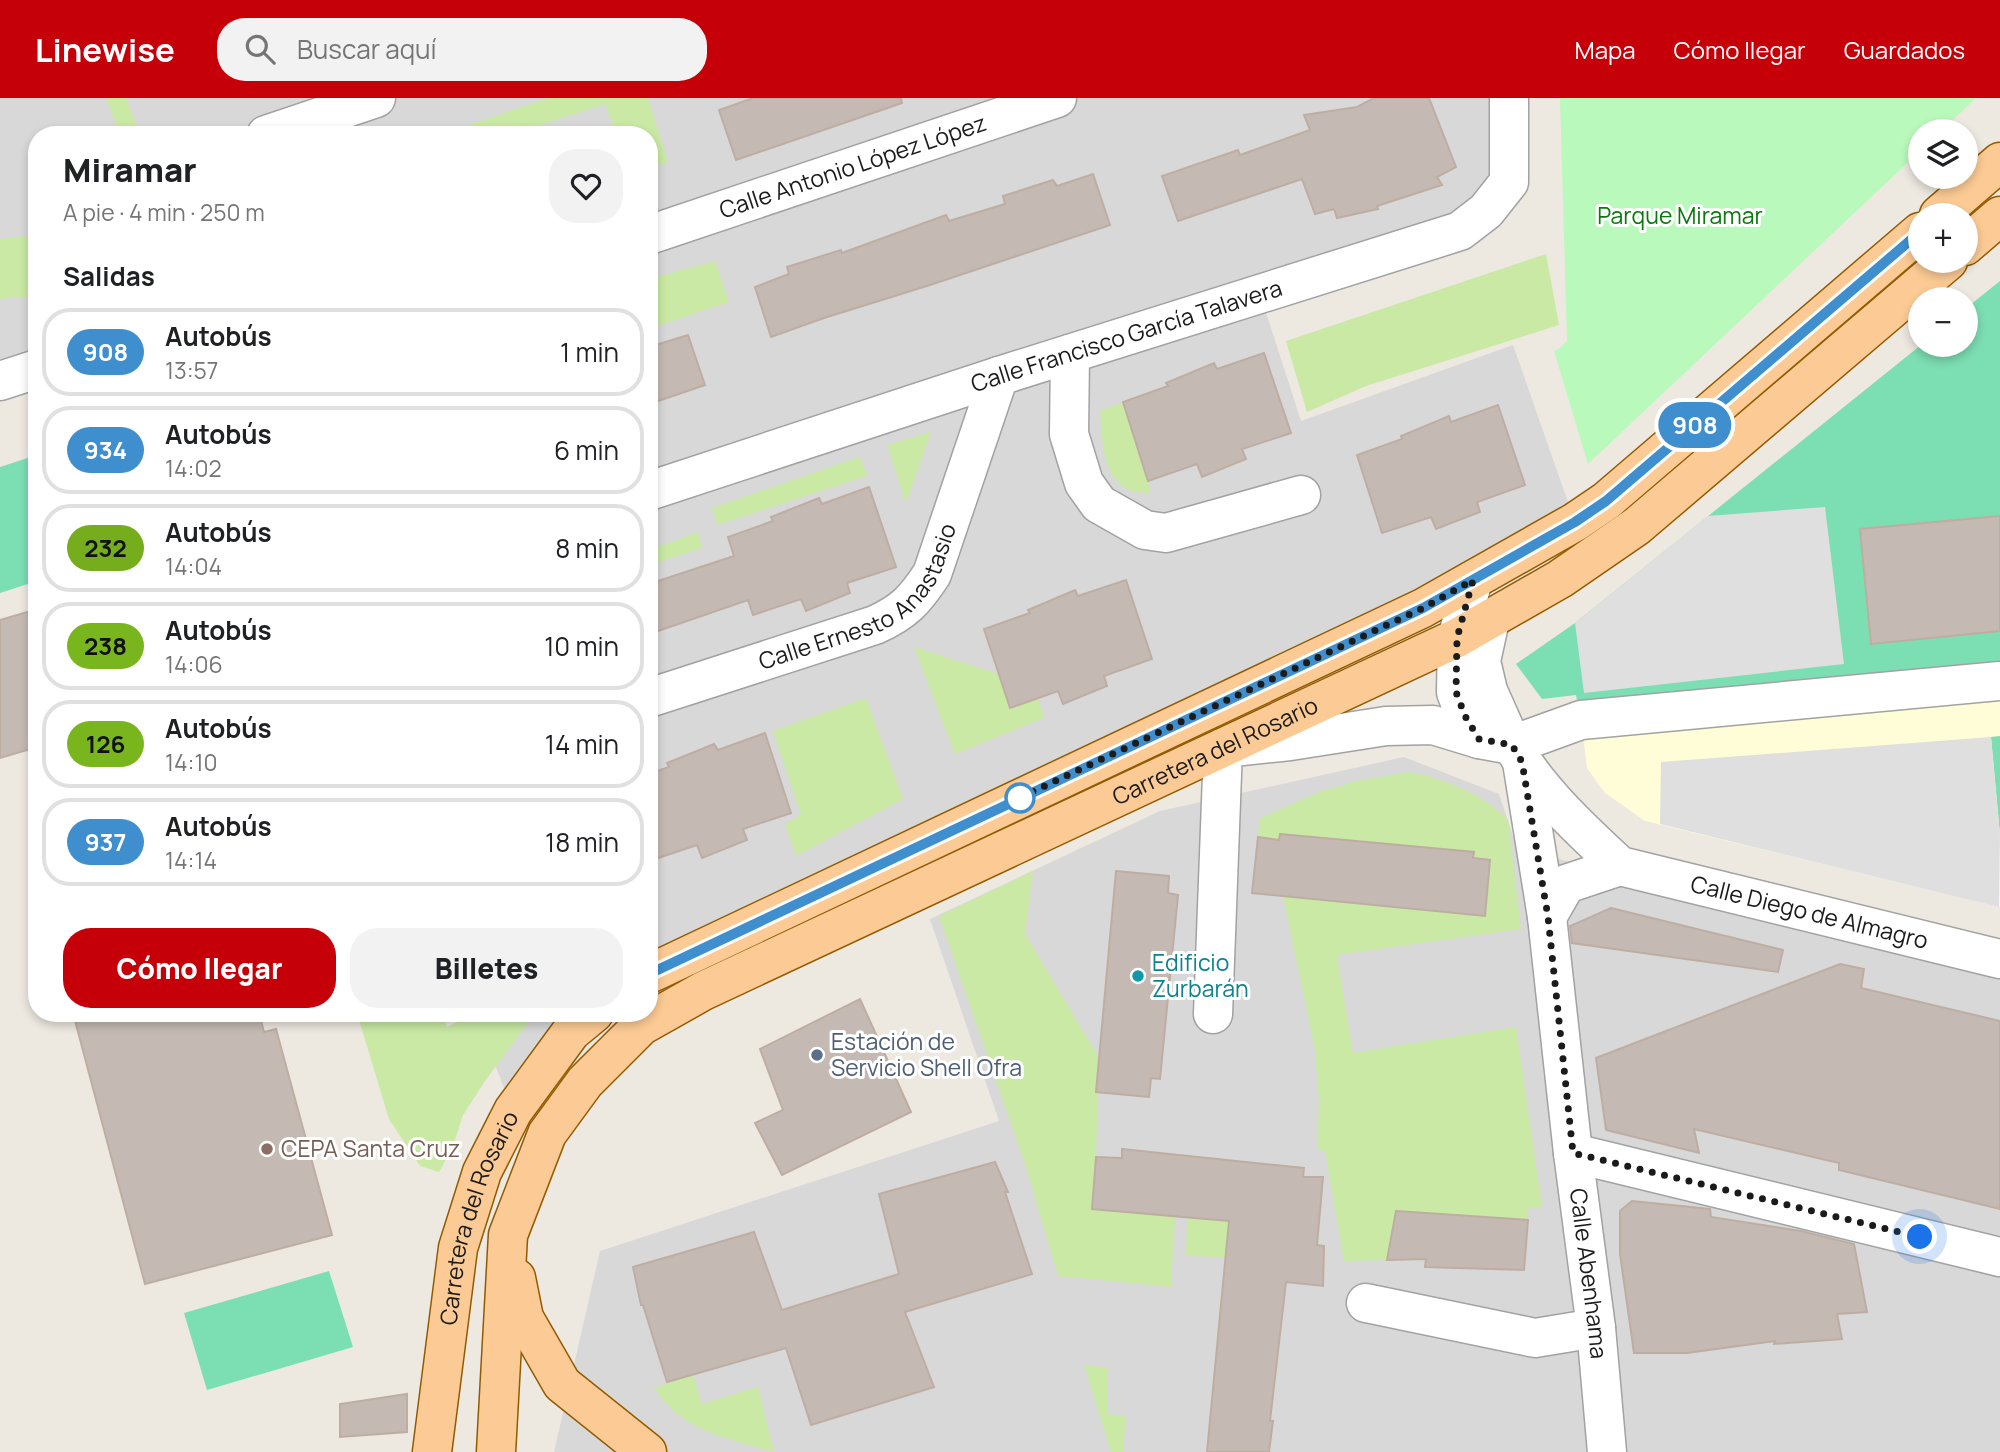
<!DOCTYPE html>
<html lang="es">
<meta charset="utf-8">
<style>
:root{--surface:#fff;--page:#f2f2f2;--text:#202124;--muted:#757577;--line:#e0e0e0;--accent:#c60009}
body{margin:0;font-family:Manrope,sans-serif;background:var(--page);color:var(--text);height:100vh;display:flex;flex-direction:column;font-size:26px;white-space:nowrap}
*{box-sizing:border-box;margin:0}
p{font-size:23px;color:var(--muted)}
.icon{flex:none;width:38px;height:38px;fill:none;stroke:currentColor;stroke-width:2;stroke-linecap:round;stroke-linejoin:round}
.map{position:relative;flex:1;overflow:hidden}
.sheet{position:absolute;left:28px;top:28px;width:630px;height:896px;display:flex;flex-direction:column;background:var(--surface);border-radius:28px;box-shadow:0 4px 10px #0003}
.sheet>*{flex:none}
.badge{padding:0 14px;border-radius:23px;font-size:24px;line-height:46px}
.buttons{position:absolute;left:1908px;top:21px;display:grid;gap:14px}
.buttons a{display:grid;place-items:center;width:70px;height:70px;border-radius:50%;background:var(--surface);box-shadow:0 4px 10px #0003;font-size:35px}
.you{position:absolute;width:35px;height:35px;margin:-18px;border:5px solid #fff;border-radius:50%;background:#1a73e8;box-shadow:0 0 0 10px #1a73e833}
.map>.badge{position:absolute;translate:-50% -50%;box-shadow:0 0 0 4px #fff}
h2{padding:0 35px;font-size:26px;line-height:63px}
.round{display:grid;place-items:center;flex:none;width:74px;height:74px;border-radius:28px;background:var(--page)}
.headline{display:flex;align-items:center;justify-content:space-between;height:119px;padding:0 35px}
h1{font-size:33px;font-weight:800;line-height:52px}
.primary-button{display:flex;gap:14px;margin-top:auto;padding:14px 35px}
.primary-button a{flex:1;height:80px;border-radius:28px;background:var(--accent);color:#fff;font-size:28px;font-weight:800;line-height:80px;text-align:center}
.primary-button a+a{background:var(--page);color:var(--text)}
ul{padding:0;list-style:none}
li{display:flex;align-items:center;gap:21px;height:88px;margin:0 14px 10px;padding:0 21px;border:4px solid var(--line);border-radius:28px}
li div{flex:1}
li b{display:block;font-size:26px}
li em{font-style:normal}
li .badge{min-width:77px;font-weight:700;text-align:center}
header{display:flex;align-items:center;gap:42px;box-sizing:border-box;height:98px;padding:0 35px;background:var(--accent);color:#fff}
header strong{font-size:33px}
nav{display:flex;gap:38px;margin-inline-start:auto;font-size:24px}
.search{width:490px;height:63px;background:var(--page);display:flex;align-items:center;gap:18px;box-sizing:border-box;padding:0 24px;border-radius:28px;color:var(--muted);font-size:26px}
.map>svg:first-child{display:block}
.residential{fill:#d9d8d8}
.education{fill:#fffdd7}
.grass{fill:#c9e9a4}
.park{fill:#baf9bc}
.pitch{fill:#7cdeb3}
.parking{fill:#dfdfdf}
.building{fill:#c4bab3;stroke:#beada2;stroke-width:2}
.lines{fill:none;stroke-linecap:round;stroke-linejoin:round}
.minor-casing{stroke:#a2a2a2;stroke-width:41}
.major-casing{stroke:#925b00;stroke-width:41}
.minor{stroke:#fff;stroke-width:38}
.major{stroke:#fccb95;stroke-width:38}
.line-casing{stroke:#fff;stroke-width:16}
.line{stroke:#3f8fcf;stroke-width:10}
.walk{stroke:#1b1b1b;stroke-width:7;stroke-dasharray:0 12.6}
.stop-dot{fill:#fff;stroke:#3f8fcf;stroke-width:3.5}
.culture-dot{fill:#0f9aa8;stroke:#fff;stroke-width:2.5}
.service-dot{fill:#5c6f8a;stroke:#fff;stroke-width:2.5}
.education-dot{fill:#8d6e63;stroke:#fff;stroke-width:2.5}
.labels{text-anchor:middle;stroke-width:6;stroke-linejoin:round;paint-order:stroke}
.street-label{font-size:23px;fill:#1b1b1b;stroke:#fff}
.park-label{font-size:23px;fill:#0a780e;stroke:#fff}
.culture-label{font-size:23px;fill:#0d838f;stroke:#fff;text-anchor:start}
.service-label{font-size:23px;fill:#4e5e75;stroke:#fff;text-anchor:start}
.education-label{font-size:23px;fill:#785e54;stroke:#fff;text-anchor:start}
</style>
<header>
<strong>Linewise</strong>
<div class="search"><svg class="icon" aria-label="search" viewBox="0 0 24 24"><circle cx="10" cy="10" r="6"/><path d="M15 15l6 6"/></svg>Buscar aquí</div>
<nav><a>Mapa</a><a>Cómo llegar</a><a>Guardados</a></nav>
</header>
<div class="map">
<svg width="2000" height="1354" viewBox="0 0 2000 1354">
<rect width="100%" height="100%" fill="#ede8e0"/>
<!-- residential -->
<g class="residential">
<path d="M0 0H1509L1486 113 1260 196 1301 323 1513 247 1575 424 649 876V37H37V271L0 283Z"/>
<path d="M1404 659 1499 696 1517 750 2000 877V1354H554L600 1153 999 1023 930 821 1160 713Z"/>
<path d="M475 915H594L513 1013Z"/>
</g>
<!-- education -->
<path class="education" d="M2000 583V809L1645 723 1605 695 1587 670 1581 622Z"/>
<!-- grass -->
<g class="grass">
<path d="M106 0H126L140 37H120Z"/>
<path d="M548 0H648L668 64 649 70V37H617L605 6 510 37H440Z"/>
<path d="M37 137V198L0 201V141Z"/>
<path d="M1546 156 1559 227 1366 288 1307 314 1286 243Z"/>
<path d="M715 163 729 204 649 231V181Z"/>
<path d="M1123 304 1148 383 1150 395C1144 394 1138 395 1133 393 1102 385 1102 339 1100 313Z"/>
<path d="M931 334 906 405 887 347Z"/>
<path d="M860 359 867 378 717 427 712 410Z"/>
<path d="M698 434 702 450 649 467V436L652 435 658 449Z"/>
<path d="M914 549 998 576 1010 610 1038 600 1044 620 955 656Z"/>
<path d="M866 600 903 701 796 758 785 726 801 717 773 633Z"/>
<path d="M1409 674C1445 681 1481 695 1508 722L1521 831 1337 857 1353 955 1516 929 1542 1109 1527 1111 1528 1122 1397 1113 1387 1162 1344 1163 1325 1053 1317 1052 1319 1004 1315 952 1283 798 1485 818 1490 762 1473 760V754L1442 751 1441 757 1258 740 1259 721 1319 694 1357 683Z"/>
<path d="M1033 773 1025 836 1099 960 1096 1059 1175 1118 1171 1189 1058 1178 1025 1066 939 818Z"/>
<path d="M357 915H442L447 929 476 915H535L485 983 463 1017 452 1051 439 1074 420 1068 389 1021Z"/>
<path d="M1187 1120 1295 1129 1294 1161 1186 1158Z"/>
<path d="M1084 1267 1108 1270 1107 1316 1126 1318 1123 1354H1111Z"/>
<path d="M693 1277 702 1306 758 1289 774 1354C726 1340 683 1334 654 1290Z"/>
</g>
<!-- park -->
<path class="park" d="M1560 0H1976L1941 33H1920V53L1588 366 1554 253 1560 250 1567 243Z"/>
<!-- pitch -->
<g class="pitch">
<path d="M2000 183V583L1581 622 1576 597 1542 601 1516 566 1575 525 1921 247H1965V211Z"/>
<path d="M37 357V483L0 495V369Z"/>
<path d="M2000 638V737L1991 639Z"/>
<path d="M329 1173 353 1249 207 1292 184 1215Z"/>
</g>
<!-- parking -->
<g class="parking">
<path d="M1825 409 1844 566 1584 595 1575 525 1708 418Z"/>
<path d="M1991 639 2000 737 1999 809 1660 726 1661 664Z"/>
</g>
<!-- building -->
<g class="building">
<path d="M753 0H901L902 5 736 62 719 12Z"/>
<path d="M1374 0H1429L1456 69 1437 79 1442 87 1377 108 1378 111 1337 120 1334 111 1315 116 1302 81 1178 123 1162 78 1238 52 1240 57 1310 32 1304 17 1357 9Z"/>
<path d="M1093 76 1110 127 930 187 824 220 771 239 755 189 789 176 787 169 841 152 842 155 946 117 949 123 1005 106 1003 98 1053 82 1057 88Z"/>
<path d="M688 237 705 287 649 306V249Z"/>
<path d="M1264 255 1291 335 1242 351 1246 361 1202 379 1197 366 1148 383 1123 304 1168 288 1166 285 1214 265 1217 271Z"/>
<path d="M1498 307 1525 387 1477 404 1480 414 1436 431 1431 419 1382 435 1357 357 1402 341 1401 338 1449 318 1451 324Z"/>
<path d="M869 389 896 469 847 485 850 495 806 513 801 501 753 517 748 502 649 536V486L734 458 728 439 773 423 771 419 819 400 822 406Z"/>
<path d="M2000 418V533L1871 546 1860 431Z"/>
<path d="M1126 482 1152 561 1104 578 1107 588 1063 606 1058 593 1010 610 984 531 1030 515 1028 512 1075 492 1078 498Z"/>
<path d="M37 511V649L0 660V522Z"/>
<path d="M765 635 791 715 743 731 747 742 702 760 697 747 649 763V676L669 669 667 665 714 646 718 652Z"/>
<path d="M1280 736 1474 754 1473 760 1490 762 1485 818 1252 795 1258 739 1279 742Z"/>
<path d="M1116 773 1169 778 1168 795 1178 797 1160 981 1151 980 1149 999 1096 994Z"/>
<path d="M1611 810 1783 852 1778 874 1572 845 1570 828Z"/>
<path d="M1840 866 1864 871 1861 890 2000 923V1111L1839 1072V1065L1694 1031 1699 1055 1606 1032 1596 960Z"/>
<path d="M860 901 911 1014 782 1077 755 1025 783 1012 760 951Z"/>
<path d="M73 915H259L264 934 276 931 332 1137 145 1186Z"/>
<path d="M1122 1051 1304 1070 1303 1079H1323L1317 1147 1324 1148 1323 1188 1286 1184 1270 1323H1273L1269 1354H1207L1229 1123 1092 1111 1096 1059 1122 1060Z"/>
<path d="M995 1064 1008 1094H1005L1032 1176 905 1214 934 1289 811 1327 786 1250 667 1284 643 1207H641L633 1169 754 1134 782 1212 899 1176 879 1096Z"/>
<path d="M1632 1103 1710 1111 1711 1119 1801 1133 1854 1146 1867 1214 1837 1216 1842 1241 1774 1246 1775 1243 1687 1255H1634L1620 1156V1113Z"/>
<path d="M1396 1113 1528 1122 1524 1172 1425 1169 1426 1161 1387 1162Z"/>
<path d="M407 1296V1334L340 1339V1306Z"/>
</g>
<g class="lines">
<defs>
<g id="minor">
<path d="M266 37 376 0"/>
<path id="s1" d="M649 137 1057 0"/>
<path d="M1070 256 1069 336 1084 385 1099 406 1145 432 1166 435 1301 397"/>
<path d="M0 283 37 271"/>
<path id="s2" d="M649 393 999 278 1460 133 1486 113 1509 84V0"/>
<path id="s3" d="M1473 482 1457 540 1456 594 1465 618 1479 641 1512 647C1539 693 1581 732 1620 768L2000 861"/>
<path d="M1490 522 1481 563 1488 593 1512 647 1581 622 2000 583"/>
<path id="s4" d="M649 600 875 527C904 514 915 502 932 476L999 278"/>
<path id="s5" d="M1522 664 1547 819 1573 1055 1596 1230 1607 1354"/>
<path d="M1547 819 1566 786 1620 768"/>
<path d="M1213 916 1223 650 1290 643 1386 628 1433 627 1479 641"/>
<path d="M1573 1055 2000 1159"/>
<path d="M1366 1205 1535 1240 1596 1230"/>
</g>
<g id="major">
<path d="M1939 117 2000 64"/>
<path d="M1965 148 2000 118"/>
<path d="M649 876 1423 510 1575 424 1606 403 1920 134"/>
<path d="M516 1180 524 1220 562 1286 647 1354"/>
<path id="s6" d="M432 1354 458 1150 482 1074 513 1013 571 934 594 915"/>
<path id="s7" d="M496 1354 508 1137 547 1036 585 984 641 928 703 893 1457 540 1560 481 1637 428 1948 163"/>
</g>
</defs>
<!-- minor casing -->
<use href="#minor" class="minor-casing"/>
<!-- major casing -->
<use href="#major" class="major-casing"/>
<!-- minor -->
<use href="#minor" class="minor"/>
<!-- major -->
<use href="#major" class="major"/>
</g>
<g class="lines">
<defs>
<path id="line" d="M649 876 1423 510 1575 424 1606 403 1920 134"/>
</defs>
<!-- line casing -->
<use href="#line" class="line-casing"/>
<!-- line -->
<use href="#line" class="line"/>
<!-- walk -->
<path class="walk" d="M1020 700 1015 702 1423 510 1473 482 1457 540 1456 594 1465 618 1479 641 1512 647 1522 664 1548 819 1573 1055 1920 1139"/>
</g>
<!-- markers -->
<circle class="stop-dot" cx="1020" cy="700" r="14"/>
<circle class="culture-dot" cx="1138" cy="878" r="7"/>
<circle class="service-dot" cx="817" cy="957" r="7"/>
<circle class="education-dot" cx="267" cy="1051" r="7"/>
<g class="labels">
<!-- street labels -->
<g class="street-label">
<text dy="8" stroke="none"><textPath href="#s1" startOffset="215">Calle Antonio López López</textPath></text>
<text dy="8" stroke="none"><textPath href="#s2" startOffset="502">Calle Francisco García Talavera</textPath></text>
<text dy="8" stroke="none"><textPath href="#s4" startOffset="242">Calle Ernesto Anastasio</textPath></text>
<text dy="8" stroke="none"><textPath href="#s7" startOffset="1106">Carretera del Rosario</textPath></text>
<text dy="8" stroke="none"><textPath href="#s3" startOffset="558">Calle Diego de Almagro</textPath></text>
<text dy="8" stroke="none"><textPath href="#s6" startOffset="240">Carretera del Rosario</textPath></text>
<text dy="8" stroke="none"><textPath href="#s5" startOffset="516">Calle Abenhama</textPath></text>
</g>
<!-- park labels -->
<g class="park-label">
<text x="1680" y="126">Parque Miramar</text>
</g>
<!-- culture labels -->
<g class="culture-label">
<text x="1152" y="873">Edificio<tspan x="1152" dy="26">Zurbarán</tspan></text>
</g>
<!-- service labels -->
<g class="service-label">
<text x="831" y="952">Estación de<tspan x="831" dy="26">Servicio Shell Ofra</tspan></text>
</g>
<!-- education labels -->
<g class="education-label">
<text x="281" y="1059">CEPA Santa Cruz</text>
</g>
</g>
</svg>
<div class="buttons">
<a><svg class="icon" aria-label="layers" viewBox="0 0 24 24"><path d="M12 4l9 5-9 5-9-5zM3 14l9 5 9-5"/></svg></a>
<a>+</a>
<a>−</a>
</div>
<div class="you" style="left:1920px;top:1139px"></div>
<b class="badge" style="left:1695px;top:327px;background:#3f8fcf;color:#fff">908</b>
<section class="sheet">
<div class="headline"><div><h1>Miramar</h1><p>A pie · 4 min · 250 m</p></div><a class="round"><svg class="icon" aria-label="heart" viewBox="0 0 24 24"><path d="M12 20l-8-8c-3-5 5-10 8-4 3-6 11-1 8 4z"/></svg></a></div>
<h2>Salidas</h2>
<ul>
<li><span class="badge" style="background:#3f8fcf;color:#fff">908</span><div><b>Autobús</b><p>13:57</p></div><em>1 min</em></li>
<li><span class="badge" style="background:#3f8fcf;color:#fff">934</span><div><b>Autobús</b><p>14:02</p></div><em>6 min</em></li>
<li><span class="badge" style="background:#75ad1c;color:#111">232</span><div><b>Autobús</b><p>14:04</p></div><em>8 min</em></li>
<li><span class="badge" style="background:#79b51d;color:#111">238</span><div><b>Autobús</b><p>14:06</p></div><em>10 min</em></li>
<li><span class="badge" style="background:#79b51d;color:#111">126</span><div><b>Autobús</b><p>14:10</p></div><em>14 min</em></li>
<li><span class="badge" style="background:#3f8fcf;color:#fff">937</span><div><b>Autobús</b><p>14:14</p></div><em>18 min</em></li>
</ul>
<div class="primary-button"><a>Cómo llegar</a><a>Billetes</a></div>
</section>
</div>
